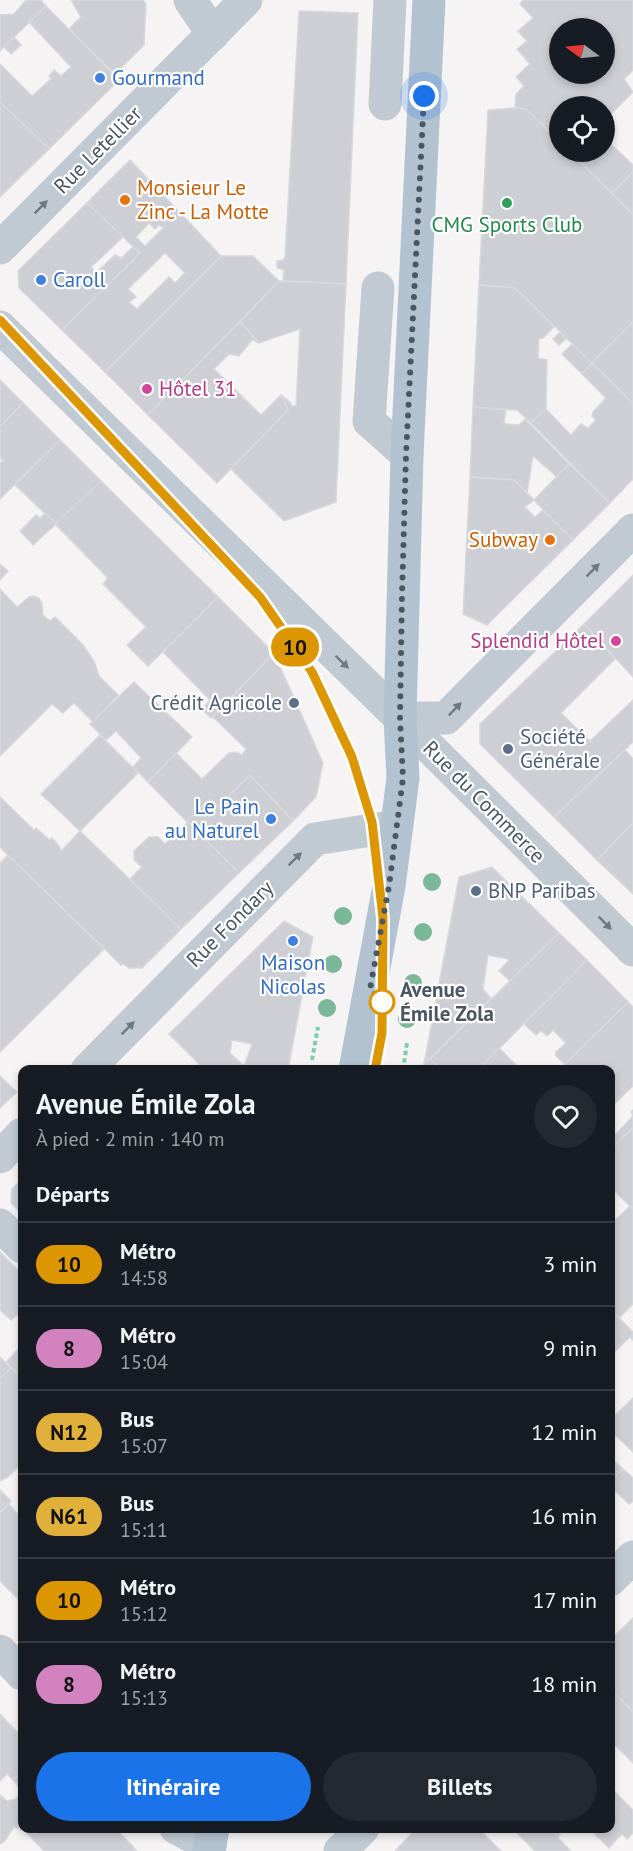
<!DOCTYPE html>
<html lang="fr">
<meta charset="utf-8">
<style>
:root{--surface:#171b24;--page:#242831;--text:#f1f3f6;--muted:#9ea1a6;--line:#363941;--accent:#1a73e8}
body{margin:0;font-family:"PT Sans",sans-serif;background:var(--page);color:var(--text);height:100vh;display:flex;flex-direction:column;font-size:22px;white-space:nowrap}
*{box-sizing:border-box;margin:0}
p{font-size:20px;color:var(--muted)}
.icon{flex:none;width:33px;height:33px;fill:none;stroke:currentColor;stroke-width:2;stroke-linecap:round;stroke-linejoin:round}
.map{position:relative;flex:1;overflow:hidden}
.details{position:absolute;left:18px;top:1065px;width:597px;height:768px;display:flex;flex-direction:column;background:var(--surface);border-radius:12px;box-shadow:0 3px 9px #0003}
.details>*{flex:none}
.badge{padding:0 12px;border-radius:20px;font-size:21px;line-height:39px}
.needle{width:39px;rotate:285deg}
.fabs{position:absolute;left:549px;top:18px;display:grid;gap:12px}
.fabs a{display:grid;place-items:center;width:66px;height:66px;border-radius:50%;background:var(--surface);box-shadow:0 3px 9px #0003;font-size:30px}
.you{position:absolute;width:30px;height:30px;margin:-15px;border:4px solid #fff;border-radius:50%;background:#1a73e8;box-shadow:0 0 0 9px #1a73e833}
.map>.badge{position:absolute;translate:-50% -50%;box-shadow:0 0 0 3px #fff}
h2{padding:0 18px;font-size:22px;line-height:54px}
.round{display:grid;place-items:center;flex:none;width:63px;height:63px;border-radius:32px;background:var(--page)}
.summary{display:flex;align-items:center;justify-content:space-between;height:102px;padding:0 18px}
h1{font-size:28px;font-weight:700;line-height:45px}
.button{display:flex;gap:12px;margin-top:auto;padding:12px 18px}
.button a{flex:1;height:69px;border-radius:36px;background:var(--accent);color:#fff;font-size:24px;font-weight:700;line-height:69px;text-align:center}
.button a+a{background:var(--page);color:var(--text)}
ul{padding:0;list-style:none}
li{display:flex;align-items:center;gap:18px;height:84px;padding:0 18px;border-top:2px solid var(--line)}
li div{flex:1}
li b{display:block;font-size:22px}
li em{font-style:normal}
li .badge{min-width:66px;font-weight:700;text-align:center}
.map>svg:first-child{display:block}
.building{fill:#cdcfd5;stroke:#d7d9de;stroke-width:1.5;fill-rule:evenodd}
.lines{fill:none;stroke-linecap:round;stroke-linejoin:round}
.path{stroke:#7ad0a6;stroke-width:4;stroke-dasharray:4.5 3;stroke-linecap:butt}
.minor{stroke:#c1cad2;stroke-width:33}
.major{stroke:#b3c2d1;stroke-width:33}
.tree{fill:#7bb799}
.oneway{fill:#6e7983}
.line-casing{stroke:#fff;stroke-width:14}
.line{stroke:#dc9600;stroke-width:9}
.walk{stroke:#4a5661;stroke-width:6;stroke-dasharray:0 10.8}
.shop-dot{fill:#3f7fe0;stroke:#fff;stroke-width:2}
.food-dot{fill:#e8710a;stroke:#fff;stroke-width:2}
.leisure-dot{fill:#2e9e5b;stroke:#fff;stroke-width:2}
.hotel-dot{fill:#d1479c;stroke:#fff;stroke-width:2}
.service-dot{fill:#5c6f8a;stroke:#fff;stroke-width:2}
.stop-dot{fill:#fff;stroke:#dc9600;stroke-width:3}
.labels{text-anchor:middle;stroke-width:4.5;stroke-linejoin:round;paint-order:stroke}
.shop-label{font-size:21px;fill:#366cbe;stroke:#fff;text-anchor:start}
.street-label{font-size:21px;fill:#4a5661;stroke:#fff}
.food-label{font-size:21px;fill:#c56008;stroke:#fff;text-anchor:start}
.leisure-label{font-size:21px;fill:#27864d;stroke:#fff}
.hotel-label{font-size:21px;fill:#b23c85;stroke:#fff;text-anchor:start}
.service-label{font-size:21px;fill:#4e5e75;stroke:#fff;text-anchor:start}
.stop-label{font-size:21px;font-weight:bold;fill:#4a5661;stroke:#fff;text-anchor:start}
</style>
<div class="map">
<svg width="633" height="1851" viewBox="0 0 633 1851">
<rect width="100%" height="100%" fill="#f5f3f3"/>
<!-- building -->
<g class="building">
<path d="M26 0H41L46 6 0 51V14L2 15 14 14Z"/>
<path d="M71 0H143L146 4 144 45 115 74 69 29 81 17Z"/>
<path d="M523 0H633V70L624 79 633 92 604 121V106H560V142L526 109 515 108 516 94 524 86 516 77 530 64 517 49 527 41 518 31 533 18 520 4ZM560 28H604V74H560Z"/>
<path d="M46 6 119 80 49 149 0 102V64L32 96 51 79 49 76 54 70 61 76 71 67 29 22Z"/>
<path d="M299 11 358 13 346 284 283 281 284 270 277 268V261L283 260 285 257Z"/>
<path d="M14 37 21 45 11 54 4 47Z"/>
<path d="M0 102 49 149 0 197Z"/>
<path d="M515 108 526 109 560 142V152H570L633 214V322L592 363 515 288 479 285 488 110Z"/>
<path d="M604 137 633 165V172L612 193 570 152H604Z"/>
<path d="M130 160 221 256 105 372 62 330 140 253 87 203ZM149 223 155 229 159 225 163 228 145 246 136 237ZM165 253 185 273 175 283 169 277 137 309 129 302 136 297 128 289Z"/>
<path d="M633 172V214L612 193Z"/>
<path d="M87 203 123 237 91 267 96 273 115 255 121 258 133 247 140 253 62 330 19 288 18 271Z"/>
<path d="M221 256H253L279 281 148 415 105 372Z"/>
<path d="M279 281 346 284 336 502 284 521 231 469 288 410 281 395 290 402 292 406H296L300 329 259 343 240 322Z"/>
<path d="M479 285 515 288 554 327 543 338 539 339 538 358 547 360 546 409 531 423 517 410 473 407Z"/>
<path d="M240 322 259 343 252 340 239 356 229 354 214 369 261 415 281 395 288 410 217 483 148 415Z"/>
<path d="M633 322V404L592 363Z"/>
<path d="M560 332 566 339 559 345 553 339Z"/>
<path d="M572 344 592 363 582 374 562 354Z"/>
<path d="M592 363 633 404V479L610 503 531 423 546 409 571 435 581 424 588 428 596 420 592 416 593 412 606 398 582 374Z"/>
<path d="M0 380 23 403 0 427Z"/>
<path d="M23 403 60 440 0 499V463L3 461 0 458V427Z"/>
<path d="M473 407 506 410 504 423 506 424 519 425 525 419 569 464 557 477 533 456 527 493 514 480 470 477Z"/>
<path d="M60 440 101 481 56 524 15 485Z"/>
<path d="M569 464 610 503 573 540 534 500Z"/>
<path d="M470 477 514 480 534 500 525 507 535 517 543 510 573 540 487 625 463 614Z"/>
<path d="M101 481 218 597 148 666 127 645 146 627 103 584 108 578 55 524Z"/>
<path d="M45 513 56 524 33 545 20 531 36 515 40 518Z"/>
<path d="M0 564 8 571 0 580Z"/>
<path d="M633 575V677L584 624Z"/>
<path d="M0 589 17 607 29 597 34 596 39 598 42 603 43 615 50 621 55 617 83 645 94 661 99 676 118 695 93 722 74 703 63 713 52 704 0 756Z"/>
<path d="M218 597 274 653 211 718 202 709 210 700 163 652Z"/>
<path d="M584 624 615 659 561 713 590 741 633 700V742L554 817 480 744V724Z"/>
<path d="M274 653 323 763 316 797 293 821 250 775 218 807 210 799 187 822 148 782 176 753 202 779 229 753 236 752 242 755 246 749 213 717Z"/>
<path d="M134 682 192 737 148 782 133 767 141 758 116 731 106 740 90 724Z"/>
<path d="M100 735 138 773 80 831 41 794Z"/>
<path d="M625 750 633 759V823L597 860 554 817Z"/>
<path d="M250 775 293 821 239 873 187 822 210 799 218 807Z"/>
<path d="M0 797 34 830 36 828 50 840 52 838 59 846 61 851 80 831 181 929 142 968H129L123 964 121 965 0 847Z"/>
<path d="M188 822 239 873 181 929 130 879 142 867 134 860V851L149 837H158L165 844Z"/>
<path d="M633 823V894L597 860Z"/>
<path d="M8 855 104 949 0 1052V863Z"/>
<path d="M492 867 559 933 510 981 499 971 508 961V959L488 955 483 989 491 998 424 1064 459 877Z"/>
<path d="M284 921 313 937 288 1070H205L169 1034ZM232 1040 252 1044 244 1066 230 1053Z"/>
<path d="M559 933 587 960 478 1070H441L430 1059Z"/>
<path d="M587 960 628 1002 565 1064 556 1056V1052L566 1043 553 1030 547 1036 541 1031 536 1035 524 1024Z"/>
<path d="M628 1002 633 1007V1086L610 1108V1084L614 1080 610 1076V1070L602 1068 600 1070H559Z"/>
<path d="M499 1048 521 1070H478Z"/>
<path d="M430 1059 441 1070H423L424 1064Z"/>
<path d="M0 1076 17 1092 0 1108Z"/>
<path d="M633 1110V1128L610 1150V1131L614 1135 616 1134 633 1116 631 1112Z"/>
<path d="M633 1128V1209L610 1187V1150Z"/>
<path d="M22 1179V1214L11 1203 12 1189Z"/>
<path d="M630 1206 633 1209V1304L619 1318 610 1309V1225Z"/>
<path d="M0 1252 22 1274V1320L17 1315 11 1320 0 1310Z"/>
<path d="M610 1309 633 1332V1340L630 1337 610 1356Z"/>
<path d="M22 1345V1378L6 1362Z"/>
<path d="M0 1357 11 1368 0 1379Z"/>
<path d="M11 1368 22 1379V1449L19 1453 22 1457V1463L8 1477 0 1481V1379Z"/>
<path d="M633 1398V1452L610 1430V1420Z"/>
<path d="M610 1457 623 1469 610 1481Z"/>
<path d="M623 1469 633 1478V1501L629 1504 610 1486V1481Z"/>
<path d="M0 1490 11 1501 0 1513Z"/>
<path d="M9 1504 22 1519V1603L0 1581V1513Z"/>
<path d="M633 1618V1712L610 1689V1640Z"/>
<path d="M610 1689 633 1712V1763L612 1742Z"/>
<path d="M0 1714 22 1737V1771L13 1780 7 1774 0 1781Z"/>
<path d="M22 1771V1791L13 1780Z"/>
<path d="M610 1787 633 1810V1833L627 1839 622 1834 609 1848 589 1828H610Z"/>
<path d="M22 1792V1828H115L137 1851H44L25 1831 14 1827 4 1842 0 1844V1795L7 1801 16 1799Z"/>
<path d="M417 1828H478L501 1851H395Z"/>
<path d="M512 1828H555L560 1834 558 1837 559 1839 571 1851H535Z"/>
</g>
<g class="lines">
<!-- path -->
<g class="path">
<path d="M312 1060 318 1027"/>
<path d="M403 1070 407 1043"/>
</g>
<!-- minor -->
<g class="minor">
<path d="M190 0 213 34"/>
<path d="M385 104 390 0"/>
<path d="M0 248 246 0"/>
<path d="M378 288 369 421 407 455"/>
<path d="M0 327 400 718 633 950"/>
<path d="M400 718H446L633 530"/>
<path d="M87 1070 315 839 397 826"/>
<path d="M0 1157 22 1134"/>
<path d="M0 1225 22 1247"/>
<path d="M610 1580 633 1557"/>
<path d="M0 1651 22 1674"/>
<path d="M176 1828 210 1846"/>
<path d="M340 1851 363 1828"/>
</g>
<!-- major -->
<g class="major">
<path d="M355 1070 389 886 403 778 400 718 407 455 429 0"/>
<path d="M209 1851 213 1828"/>
</g>
</g>
<!-- trees -->
<g class="tree">
<circle cx="432" cy="882" r="9"/>
<circle cx="343" cy="916" r="9"/>
<circle cx="423" cy="932" r="9"/>
<circle cx="333" cy="964" r="9"/>
<circle cx="413" cy="983" r="9"/>
<circle cx="327" cy="1008" r="9"/>
<circle cx="407" cy="1019" r="9"/>
</g>
<!-- one-way arrows -->
<defs><path id="oneway-solid" d="M-6-.8H1V-3.2L6.5 0L1 3.2V.8H-6Z" transform="scale(1.5)"/></defs>
<g class="oneway">
<use href="#oneway-solid" transform="translate(41 207) rotate(-45)"/>
<use href="#oneway-solid" transform="translate(593 570) rotate(-45)"/>
<use href="#oneway-solid" transform="translate(342 662) rotate(44)"/>
<use href="#oneway-solid" transform="translate(455 709) rotate(-46)"/>
<use href="#oneway-solid" transform="translate(295 859) rotate(-45)"/>
<use href="#oneway-solid" transform="translate(605 923) rotate(45)"/>
<use href="#oneway-solid" transform="translate(128 1028) rotate(-45)"/>
</g>
<g class="lines">
<defs>
<path id="line" d="M0 320 260 597 312 672 352 757 372 822 383 918 382 1033 375 1070"/>
</defs>
<!-- line casing -->
<use href="#line" class="line-casing"/>
<!-- line -->
<use href="#line" class="line"/>
<!-- walk -->
<path class="walk" d="M382 1002 370 989 389 886 403 778 400 718 402 595 406 455 424 96"/>
</g>
<!-- markers -->
<g class="shop-dot">
<circle cx="100" cy="78" r="6"/>
<circle cx="41" cy="280" r="6"/>
<circle cx="271" cy="819" r="6"/>
<circle cx="293" cy="941" r="6"/>
</g>
<g class="food-dot">
<circle cx="125" cy="200" r="6"/>
<circle cx="550" cy="540" r="6"/>
</g>
<circle class="leisure-dot" cx="507" cy="203" r="6"/>
<g class="hotel-dot">
<circle cx="147" cy="389" r="6"/>
<circle cx="616" cy="641" r="6"/>
</g>
<g class="service-dot">
<circle cx="294" cy="703" r="6"/>
<circle cx="508" cy="749" r="6"/>
<circle cx="476" cy="891" r="6"/>
</g>
<circle class="stop-dot" cx="382" cy="1002" r="12"/>
<g class="labels">
<!-- shop labels -->
<g class="shop-label">
<text x="112" y="85">Gourmand</text>
<text x="53" y="287">Caroll</text>
<text x="259" y="814" text-anchor="end">Le Pain<tspan x="259" dy="24">au Naturel</tspan></text>
<text x="293" y="970" text-anchor="middle">Maison<tspan x="293" dy="24">Nicolas</tspan></text>
</g>
<!-- street labels -->
<g class="street-label">
<text transform="translate(98 150) rotate(-45)" y="7">Rue Letellier</text>
<text transform="translate(484 802) rotate(45)" y="7">Rue du Commerce</text>
<text transform="translate(230 924) rotate(-45)" y="7">Rue Fondary</text>
</g>
<!-- food labels -->
<g class="food-label">
<text x="137" y="195">Monsieur Le<tspan x="137" dy="24">Zinc - La Motte</tspan></text>
<text x="538" y="547" text-anchor="end">Subway</text>
</g>
<!-- leisure labels -->
<g class="leisure-label">
<text x="507" y="232">CMG Sports Club</text>
</g>
<!-- hotel labels -->
<g class="hotel-label">
<text x="159" y="396">Hôtel 31</text>
<text x="604" y="648" text-anchor="end">Splendid Hôtel</text>
</g>
<!-- service labels -->
<g class="service-label">
<text x="282" y="710" text-anchor="end">Crédit Agricole</text>
<text x="520" y="744">Société<tspan x="520" dy="24">Générale</tspan></text>
<text x="488" y="898">BNP Paribas</text>
</g>
<!-- stop labels -->
<g class="stop-label">
<text x="400" y="997">Avenue<tspan x="400" dy="24">Émile Zola</tspan></text>
</g>
</g>
</svg>
<div class="fabs">
<a><svg class="needle" viewBox="-14 -14 28 28"><path d="M0-13l5 13h-10z" fill="#e53935"/><path d="M0 13l5-13h-10z" fill="#9ea1a6"/></svg></a>
<a><svg class="icon" aria-label="locate" viewBox="0 0 24 24"><circle cx="12" cy="12" r="6"/><path d="M12 2v4M12 18v4M2 12h4M18 12h4"/></svg></a>
</div>
<div class="you" style="left:424px;top:96px"></div>
<b class="badge" style="left:295px;top:647px;background:#dc9600;color:#111">10</b>
<section class="details">
<div class="summary"><div><h1>Avenue Émile Zola</h1><p>À pied · 2 min · 140 m</p></div><a class="round"><svg class="icon" aria-label="heart" viewBox="0 0 24 24"><path d="M12 20l-8-8c-3-5 5-10 8-4 3-6 11-1 8 4z"/></svg></a></div>
<h2>Départs</h2>
<ul>
<li><span class="badge" style="background:#dc9600;color:#111">10</span><div><b>Métro</b><p>14:58</p></div><em>3 min</em></li>
<li><span class="badge" style="background:#d282be;color:#111">8</span><div><b>Métro</b><p>15:04</p></div><em>9 min</em></li>
<li><span class="badge" style="background:#e0b03a;color:#111">N12</span><div><b>Bus</b><p>15:07</p></div><em>12 min</em></li>
<li><span class="badge" style="background:#e0b03a;color:#111">N61</span><div><b>Bus</b><p>15:11</p></div><em>16 min</em></li>
<li><span class="badge" style="background:#dc9600;color:#111">10</span><div><b>Métro</b><p>15:12</p></div><em>17 min</em></li>
<li><span class="badge" style="background:#d282be;color:#111">8</span><div><b>Métro</b><p>15:13</p></div><em>18 min</em></li>
</ul>
<div class="button"><a>Itinéraire</a><a>Billets</a></div>
</section>
</div>
